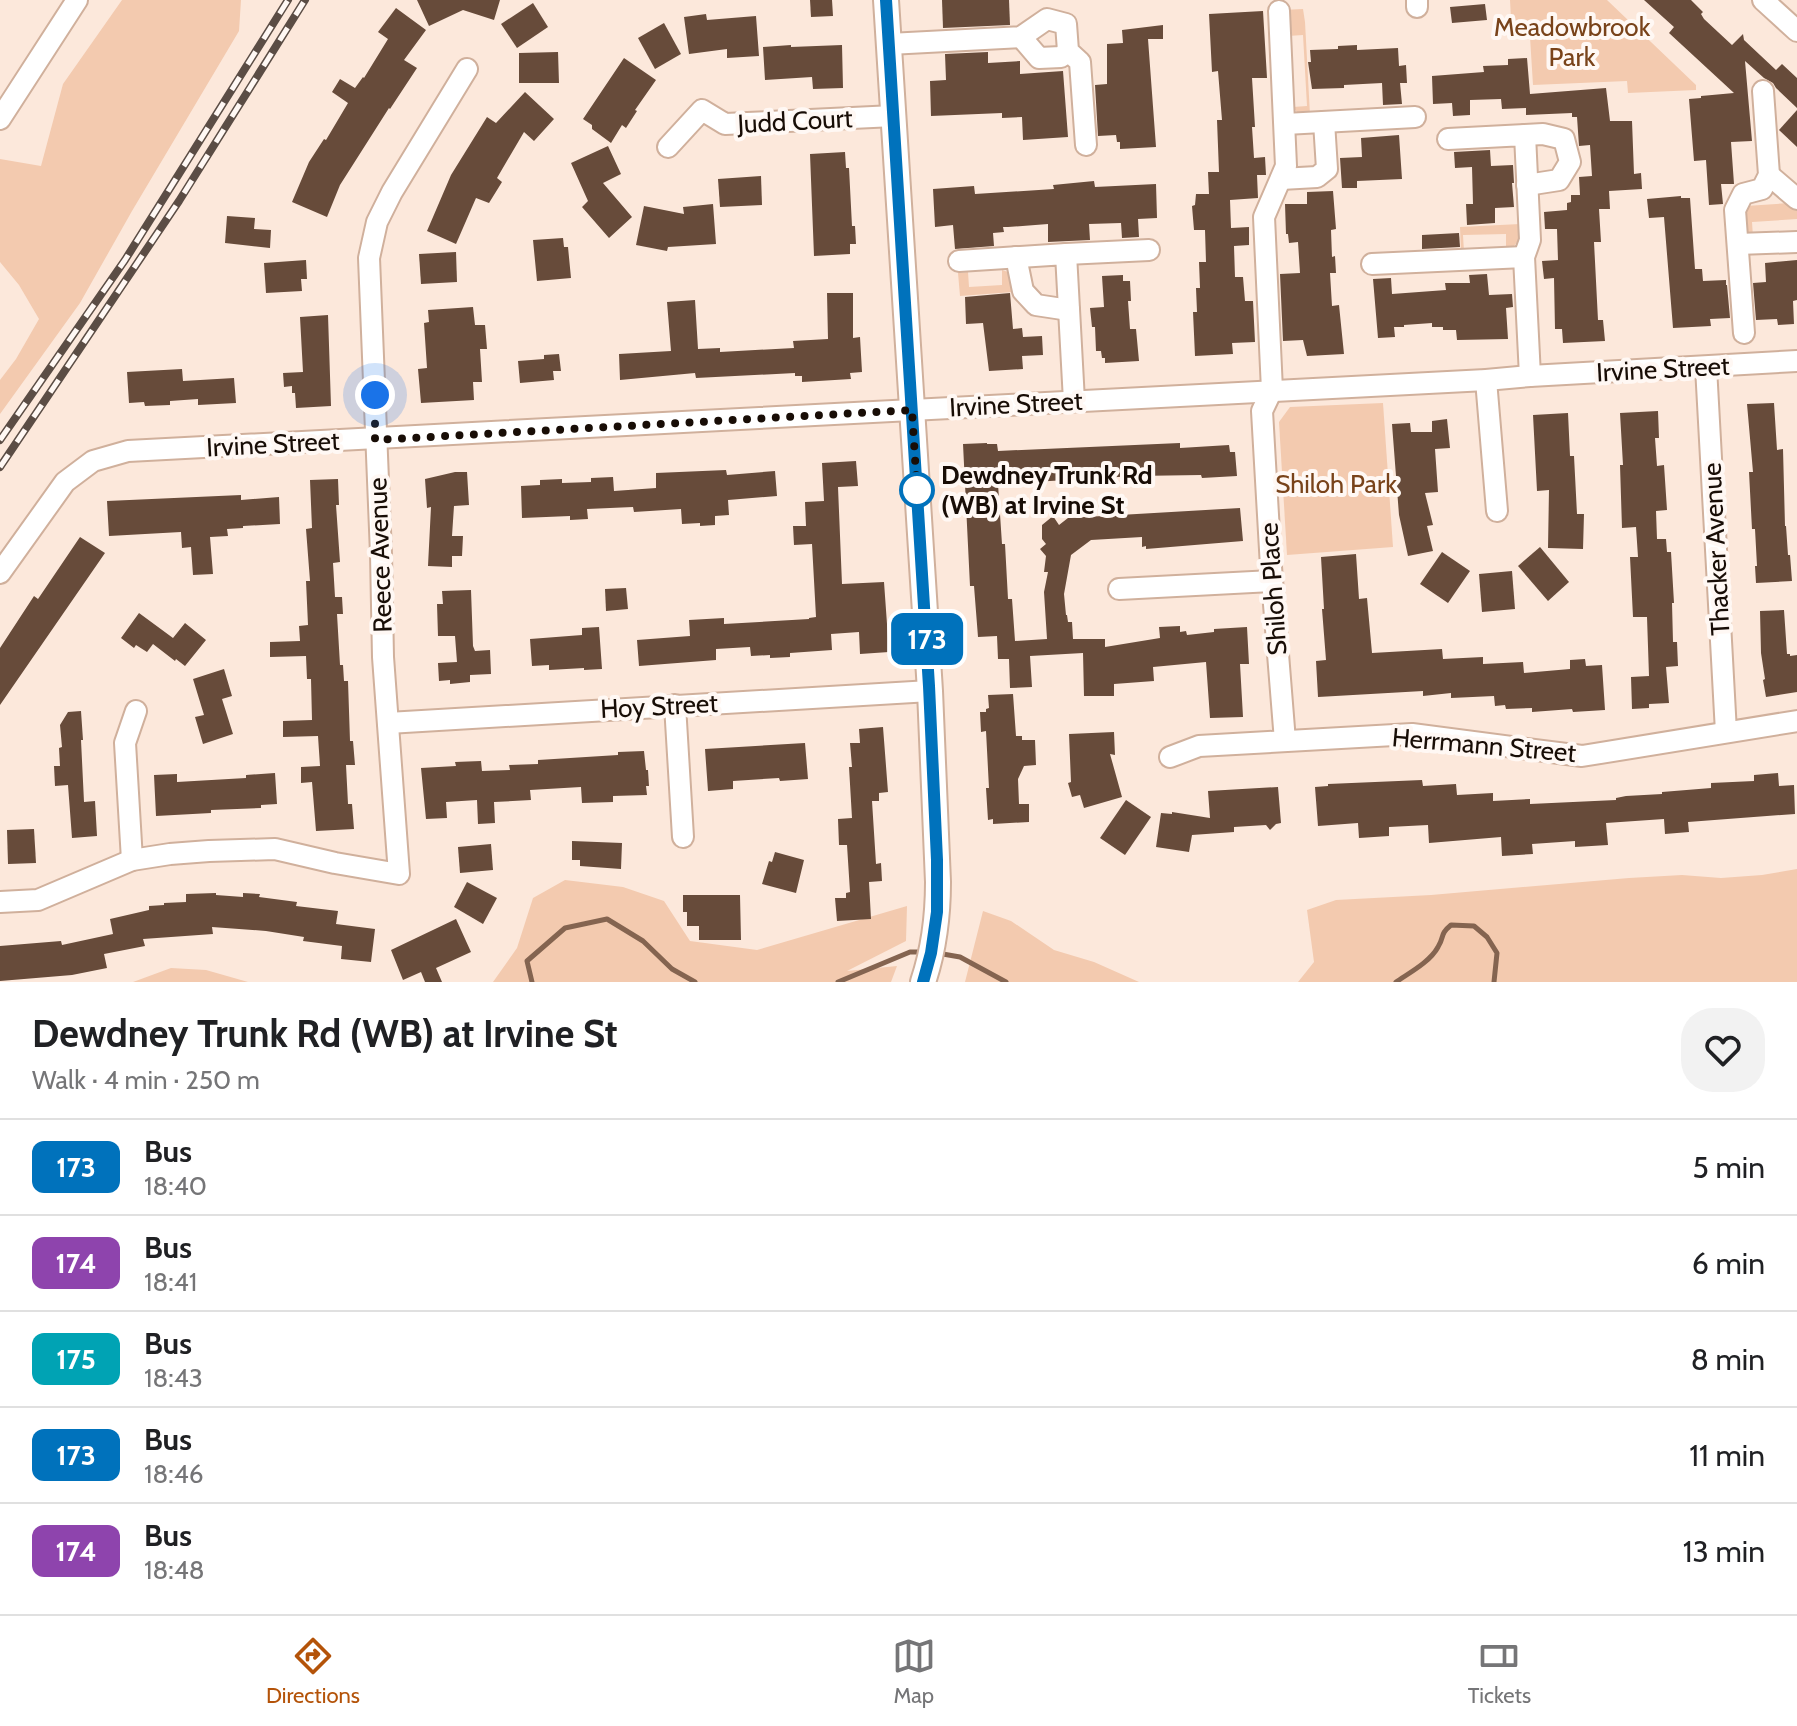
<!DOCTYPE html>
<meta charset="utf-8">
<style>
:root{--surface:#fff;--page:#f2f2f2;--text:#202124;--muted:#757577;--line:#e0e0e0;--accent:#b45309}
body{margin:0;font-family:Cabin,sans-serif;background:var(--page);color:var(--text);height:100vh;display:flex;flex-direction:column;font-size:30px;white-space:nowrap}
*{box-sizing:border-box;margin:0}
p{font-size:26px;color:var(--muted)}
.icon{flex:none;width:44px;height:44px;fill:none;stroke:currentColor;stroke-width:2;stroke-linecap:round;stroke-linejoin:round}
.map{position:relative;height:982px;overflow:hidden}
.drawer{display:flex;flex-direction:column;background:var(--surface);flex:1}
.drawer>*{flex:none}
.badge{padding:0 16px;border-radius:12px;font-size:28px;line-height:52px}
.you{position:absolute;width:40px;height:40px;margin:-20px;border:6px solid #fff;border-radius:50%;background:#1a73e8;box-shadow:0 0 0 12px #1a73e833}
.map>.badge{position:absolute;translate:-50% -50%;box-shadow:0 0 0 4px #fff}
.round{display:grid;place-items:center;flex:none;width:84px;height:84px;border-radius:32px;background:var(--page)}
.head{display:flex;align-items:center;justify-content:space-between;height:136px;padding:0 32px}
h1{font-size:38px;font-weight:700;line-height:60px}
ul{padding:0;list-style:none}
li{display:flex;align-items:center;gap:24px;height:96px;padding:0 32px;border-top:2px solid var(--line)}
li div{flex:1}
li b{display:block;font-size:30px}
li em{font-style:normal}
li .badge{min-width:88px;font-weight:700;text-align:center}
.menu{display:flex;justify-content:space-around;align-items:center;height:112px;border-top:2px solid var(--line);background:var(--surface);font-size:22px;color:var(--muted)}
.menu a{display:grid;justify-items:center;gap:4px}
.menu .on{color:var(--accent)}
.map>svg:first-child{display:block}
.green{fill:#f3caaf}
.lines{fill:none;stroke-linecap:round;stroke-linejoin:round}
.stream{stroke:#846450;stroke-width:5}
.building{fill:#674b3a}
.minor-casing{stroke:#d0b09c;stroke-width:24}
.major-casing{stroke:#d0b09c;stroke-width:28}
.minor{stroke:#fff;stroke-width:20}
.major{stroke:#fff;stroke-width:24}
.rail-casing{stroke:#5b4d45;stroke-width:8}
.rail{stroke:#fff8f4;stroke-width:5;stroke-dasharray:15;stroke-linecap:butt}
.line-casing{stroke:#fff;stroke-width:18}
.line{stroke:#0072bc;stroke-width:12}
.walk{stroke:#180d06;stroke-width:8;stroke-dasharray:0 14.4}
.stop-dot{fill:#fff;stroke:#0072bc;stroke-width:4}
.labels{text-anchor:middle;stroke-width:8;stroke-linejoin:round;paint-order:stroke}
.park-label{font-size:26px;fill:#79431a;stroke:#fff8f4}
.street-label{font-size:26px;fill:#180d06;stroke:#fff8f4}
.stop-label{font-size:26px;font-weight:bold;fill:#180d06;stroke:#fff8f4;text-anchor:start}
</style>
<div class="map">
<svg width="1797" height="982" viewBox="0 0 1797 982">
<rect width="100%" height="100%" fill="#fce8db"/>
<!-- green -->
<g class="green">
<path d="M122 0H241L239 31 132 211 80 303 0 414V380L16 359 39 319 19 285 0 262V159L41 166 63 84Z"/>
<path d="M1510 0H1607L1696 85V90L1628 93 1627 81 1533 85 1530 37 1512 38Z"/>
<path d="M1303 9 1305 22 1310 115C1302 115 1297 114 1293 107L1307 106 1303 35 1288 36 1282 10Z"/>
<path d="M1789 203 1797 208V219L1752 222 1753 237 1746 230 1744 210 1746 206Z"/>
<path d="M1520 224C1519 236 1520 246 1506 250V234L1463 235 1464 252H1461L1460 227Z"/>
<path d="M1002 270 1008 272 1012 276 1013 292 960 296 958 273 968 272 969 287 1002 285Z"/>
<path d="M1383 403 1393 547 1287 555 1279 422 1290 407Z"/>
<path d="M1797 869V982H1298L1314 962 1307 910 1336 900 1431 895 1629 878 1682 875 1721 878 1762 875Z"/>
<path d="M565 880 623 887 664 901 690 941 757 950 907 906 906 941 847 971 897 966 891 982H493L517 948 533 898Z"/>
<path d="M983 911 1011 921 1054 950 1094 962 1139 982H965Z"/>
<path d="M171 968 206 970 248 982H133Z"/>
</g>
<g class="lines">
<!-- stream -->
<g class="stream">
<path d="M937 953 960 957 1006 982"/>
<path d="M532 982 527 961 565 928 607 919 643 941 672 969 695 982"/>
<path d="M838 982 910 952H923"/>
<path d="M1396 982C1409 973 1430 962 1438 947 1445 936 1439 935 1451 925L1474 926 1487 937 1497 953 1494 982"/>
</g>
</g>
<!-- building -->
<g class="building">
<path d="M417 0H500L494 20 463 10 429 26Z"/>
<path d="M810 0H832L833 16 811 17Z"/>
<path d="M942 0H1009L1010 25 943 28Z"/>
<path d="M1644 0H1691L1703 12 1701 14 1704 19 1732 45 1743 34 1744 40 1776 70 1782 64 1797 78V108L1776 88 1773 83 1764 78 1745 61 1752 141 1731 142 1734 184H1721L1723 204 1709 205 1706 160 1694 161 1689 99 1701 98V96L1734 93 1669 33 1674 27Z"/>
<path d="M533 3 548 27 517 48 501 24Z"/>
<path d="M1485 4 1487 20 1452 23 1450 7Z"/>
<path d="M396 8 426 30 404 60 417 68 390 109 389 108 340 185 327 217 292 202 309 162 324 139 326 140 348 103 332 92 340 79 355 88 363 77 364 78 388 39 378 32Z"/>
<path d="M1263 11 1267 78H1252L1255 127H1252L1254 158 1265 157 1266 175H1257L1258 198 1230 200 1231 228 1249 227V245L1234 246 1235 277H1243L1245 301H1253L1255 342 1232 343 1233 354 1195 356 1193 312H1197L1196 288H1200L1199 262H1206L1205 230H1194L1192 206 1195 205 1196 194H1209L1208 172H1219L1217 120H1222L1218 71 1212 72 1209 14Z"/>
<path d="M706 14 707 20 756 16 759 56 727 58V49L689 54 684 17Z"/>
<path d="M664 23 681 54 655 69 638 38Z"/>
<path d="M1163 25V39H1148L1156 147 1120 149V142H1117L1116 135 1098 136 1095 85 1107 84V44L1123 43 1122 30Z"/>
<path d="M791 45V47L842 45 843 88 813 89 812 77 765 80 763 47Z"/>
<path d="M1357 45V50L1398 48 1399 66 1406 65 1407 83H1400L1402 104 1383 105 1382 83 1344 85V88L1312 89 1308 62H1311L1310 50 1338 49V46Z"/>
<path d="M558 52 559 83H519V53Z"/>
<path d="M988 52V63L1020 61V74L1063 71 1068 137 1023 140 1022 117 1002 118V113L931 116 930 81 946 80 945 54Z"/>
<path d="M624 58 656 80 635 110 637 111 626 128 622 125 611 143 592 129V125L583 119Z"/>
<path d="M1527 58 1530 94 1606 88 1610 121H1632L1634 174 1641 173 1642 189 1609 191 1610 209H1599L1601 242H1594L1598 320H1603L1605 341 1563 343 1562 329H1555L1554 278 1544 279 1542 261 1558 260 1557 229H1545L1544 212 1567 210V203L1571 202V195H1580L1579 177 1592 176 1590 145 1579 146 1577 117H1572V113L1526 115V108L1502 109 1501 99 1470 100V115L1453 116 1452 103 1433 104 1432 76 1484 72 1483 66 1508 65V59Z"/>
<path d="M525 92 554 119 534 141 524 132 497 178 502 182 489 203 476 198 456 244 427 231 451 175 487 117 496 123Z"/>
<path d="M1797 110V147L1779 130Z"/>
<path d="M1399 135 1402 179 1357 181V188H1342L1340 158 1362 157 1361 138Z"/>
<path d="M608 146 621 174 603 183 632 217 609 238 582 207 588 201 571 163Z"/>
<path d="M1490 150 1491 166 1513 165 1514 183H1512L1514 207 1495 208V223L1467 225 1466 204H1473L1472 167 1455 168 1454 152Z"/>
<path d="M845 152 846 168H849L852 226H855L856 244H850V254L814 256 810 154Z"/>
<path d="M761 176 762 205 720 207 718 179Z"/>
<path d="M1094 181 1095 187 1156 184 1157 218 1138 219 1139 237 1122 238 1121 223 1089 224 1090 240 1048 242V224L1008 227H1003L1004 232 993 233 994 246 955 249 953 225 935 227 933 189 974 186 975 194 1054 189 1053 185Z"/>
<path d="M1333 191 1336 229 1331 230 1332 257 1335 256 1336 273H1330L1332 306 1339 305 1344 354 1307 356 1303 340 1283 341 1280 274 1300 273 1298 242 1289 243 1288 234H1286L1285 204H1307V192Z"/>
<path d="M1681 196V198H1690L1695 269H1702L1703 281 1726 280V285H1727L1730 318 1710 319 1711 326 1673 328 1664 217 1649 218 1647 199Z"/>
<path d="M713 204 716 244 668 247 667 251 636 245 644 206 684 214 683 207Z"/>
<path d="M227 216 255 218 254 229 271 230 270 248 225 243Z"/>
<path d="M1459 233 1460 247 1422 249V235Z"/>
<path d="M563 238 564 247H568L571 278 537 281 533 240Z"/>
<path d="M456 252 457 282 421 284 419 254Z"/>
<path d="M306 260 307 279H301L302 291 266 293 264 263Z"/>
<path d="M1797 260V300L1793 301 1794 324 1778 325 1777 319 1756 320 1753 283 1766 282 1765 263Z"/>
<path d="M1487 274 1489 295 1512 294 1513 307 1506 308 1508 339 1457 340 1456 330H1443V327H1432V323L1404 325V327H1394L1395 337 1378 338 1373 279 1391 278 1392 294 1446 290 1445 283H1470L1469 275Z"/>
<path d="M1123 275V281H1130L1131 301H1128L1130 329H1136L1139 361 1105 363V358H1102L1101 351H1096L1095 327H1092L1090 308 1104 307 1102 276Z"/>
<path d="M827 293H853V338L860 337 862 372 850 373 851 379 802 382V376H795V373L696 378 695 373 620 380 619 354 671 351 667 302 695 300 698 349 720 348V352L794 348 793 341 828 339Z"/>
<path d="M1010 293 1013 329 1022 328 1023 337 1042 336 1043 355 1022 356 1023 369 989 371 983 323 966 324 965 297Z"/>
<path d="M473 307 475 325H485L487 349H480L482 382H473L474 400 421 403 418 369 427 368 424 323 429 322 428 310Z"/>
<path d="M328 315 331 406 296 408 295 393H292V386L284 387 283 373 303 372 300 317Z"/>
<path d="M559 354 561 371H553L554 380 520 383 518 361 544 359V355Z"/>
<path d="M182 369 183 381 234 378 236 403 198 405V399L170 401V405L145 406 144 402 129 403 127 372Z"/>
<path d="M1774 403 1777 450 1783 449 1785 526H1786L1788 555H1790L1792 581 1756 583 1755 566H1757L1755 529H1752L1749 472H1753L1747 404Z"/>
<path d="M1658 411 1659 438H1655L1657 466 1664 465 1667 510 1656 511 1657 539H1666L1667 552H1671L1674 603H1672L1673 642H1677L1678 666 1666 667 1669 703 1649 704V708L1632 709 1631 677 1649 676 1647 617H1633L1630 557H1638L1636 527 1622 528 1620 465H1623L1620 413Z"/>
<path d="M1568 413 1570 456H1574L1577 514H1584L1583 549 1548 548 1549 490 1537 491 1533 415Z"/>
<path d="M1447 419 1450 448 1435 449 1438 492 1425 493 1433 525 1427 526 1433 551 1408 556 1399 515 1392 424 1410 423 1411 432H1432V421Z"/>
<path d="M987 443V444H997L998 451 1180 443V448L1229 445 1230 452H1235L1237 476 1202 478 1201 475 1135 476 998 484 1002 544H1005L1008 599H1012L1015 641 1047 639 1044 592 1048 572H1044L1046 556 1040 549 1046 544 1042 539V525L1053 516 1059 525 1068 518 1240 508 1243 541 1146 549V546L1142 547V537L1091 540 1071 555 1064 594 1066 615H1067L1068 622H1072L1073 639H1105V647L1160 638 1159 627 1180 626V632L1186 631 1187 635 1214 632V629L1247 627 1249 664H1240L1243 717 1210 718 1206 662 1153 667 1154 681 1114 684V696H1084L1083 653 1030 656 1032 687 1010 688 1009 659H998L997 636 978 637 974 586H970L963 444Z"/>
<path d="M856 461 858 486 838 487 842 584 884 582 889 652 860 654 859 632 831 634 832 650 790 653V657L770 658V655L751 656 750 647 716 649V660L639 666 637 640 690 636 689 620 724 618V624L809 619V618L816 617 812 544 794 545 793 526H806L805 502 824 501 822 463Z"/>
<path d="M726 470 727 475 775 471 777 496 728 500 729 515 715 516V525L700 526V523L682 524 681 509 634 512 633 507 587 509 588 519 570 520V516L522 518 521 486 540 485V480L562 479V483L591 482V478L613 477 614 491 656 488V473Z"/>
<path d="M455 472H467L469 505 454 506 452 536H463L462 556H452V567L428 566 431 507 427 508 425 479Z"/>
<path d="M338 479 339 505H336L340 562 333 563 335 597H342L343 614H337L340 665H343L344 681H348L350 741H353L355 765H346L348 804H352L354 829 316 831 312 782 301 783V767L320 766 318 736 283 737V721L312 720 311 679H307L306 656 270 657V642L300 641 299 626 308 625 306 581H310L306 529 312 528 310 480Z"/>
<path d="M241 495V500L279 497 280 524 243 526V528L227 529 228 536 210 537 213 574 193 575 191 547 182 548 181 532 109 536 107 501Z"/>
<path d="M80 537 105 553 0 705V648L34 596 38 599Z"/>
<path d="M1540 547 1569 582 1548 601 1518 566Z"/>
<path d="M1442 552 1470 571 1448 603 1420 584Z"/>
<path d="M1356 554 1359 599 1367 598 1372 653 1442 649 1443 659 1483 657V664L1523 662 1524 673 1570 669V660L1585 659 1586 666 1602 665 1605 710 1573 712 1572 709 1532 712V708L1506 709 1505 705 1495 706 1494 696 1451 698V693L1423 696V691L1318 697 1316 661 1326 660 1322 609H1324L1321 557Z"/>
<path d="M1512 571 1515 609 1482 612 1479 574Z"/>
<path d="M626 588 628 609 606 611 605 589Z"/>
<path d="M471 590 473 646 475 651 490 650 491 674 470 675V682L450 684V680L439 681 438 663 457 662 455 636H438L437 604H443L442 591Z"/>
<path d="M1784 610 1787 654H1790V656L1797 655V692L1766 697 1763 680 1765 679 1761 653 1760 611Z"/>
<path d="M139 613 173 638 185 623 206 640 185 666 176 659 175 661 153 644 147 652 136 645 134 648 121 638Z"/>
<path d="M599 627 602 669 584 670V668L549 670V665L532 666 530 639 582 635V628Z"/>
<path d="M224 669 232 696 222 699 233 734 203 744 195 717 204 715 193 679Z"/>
<path d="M1013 694 1016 736H1022V740H1035L1036 765 1024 766 1018 779 1019 804H1029V822L993 824V819L988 820 986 788H989L986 731 981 732 980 712H986V709L989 708 988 695Z"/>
<path d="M81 711 83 740H81L84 802 95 801 97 836 72 838 68 785 55 786 54 766H60L59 748 62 747 60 725 68 712Z"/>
<path d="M883 727 888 792 879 793V801H872L876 864 881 863 882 881 869 882 871 919 837 921 835 898H846V893L850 892 847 845H839L838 819 852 818 849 767H852L850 743H860L859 729Z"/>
<path d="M1114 732 1115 755 1110 754 1122 797 1084 808 1080 795 1072 797 1068 783 1071 782 1069 734Z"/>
<path d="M805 743 808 779 780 781 779 778 733 781V789L708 791 705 749Z"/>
<path d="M644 751 646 770H648L649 786H646L647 795 613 796V802L582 803 581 787 530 790 531 800 494 802 495 823 478 824 477 800 446 802 447 818 426 819 421 768 456 766 455 762 481 761 482 771 510 770 509 765 538 764V760L618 755V752Z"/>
<path d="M275 773 277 804 261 805V808L211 810V813L156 816 154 775 177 774V782L246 778V775Z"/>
<path d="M1778 773 1779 786 1794 785 1795 814 1688 822 1689 832 1665 834 1664 819 1606 823 1608 845 1575 847V841L1532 844 1533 854 1502 856 1501 837 1429 843 1428 825 1389 827V836L1359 838 1358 823 1318 826 1315 787 1328 786V784L1422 780 1423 786 1456 784 1457 795 1493 793V801L1530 799V804L1616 800V798L1626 796 1662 794V792L1711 788V783L1754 781V775Z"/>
<path d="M1278 787 1281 823 1276 824 1270 830 1266 825 1234 827V832L1192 835 1189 852 1156 847 1161 813 1172 814V812L1210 818 1208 791Z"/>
<path d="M1126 800 1151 817 1125 855 1100 838Z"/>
<path d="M34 829 36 863 8 864 7 830Z"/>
<path d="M572 841 622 843 621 869 580 866V860H572Z"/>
<path d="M491 844 493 870 460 873 458 847Z"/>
<path d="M775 852 804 860 796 893 762 884 769 861 772 862Z"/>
<path d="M467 882 497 898 483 924 454 907Z"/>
<path d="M216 893V895L243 897V893L260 894 259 897 297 902 296 906 338 911 336 924 375 929 371 962 341 959 342 946 303 941 304 937 266 931 212 927 213 934 143 939 145 946 104 954 107 968 72 975 0 981V946L61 941 62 945 113 934 110 919 149 910V906L164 905V903L186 902V894Z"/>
<path d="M683 895H740L741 940H699V926H687V912H683Z"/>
<path d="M456 919 471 952 436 968 442 982H425L421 972 403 980 391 950Z"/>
</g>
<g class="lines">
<defs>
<g id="minor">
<path d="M1417 0V7"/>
<path d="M1763 0 1797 31"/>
<path d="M1279 11 1286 166 1264 217 1272 390 1262 411 1271 567 1285 741"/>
<path d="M1021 37 1039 58 1061 57 1068 51"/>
<path d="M889 44 1021 37 1047 19 1066 24 1068 51 1080 62 1086 145"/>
<path d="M0 119 77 0"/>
<path d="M1285 124 1415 117"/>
<path d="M1525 135 1543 134 1564 139 1570 162 1559 180 1527 185"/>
<path d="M1448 139 1525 135 1530 240 1524 257 1530 376"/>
<path d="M668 147 702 110 725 124 894 116"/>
<path d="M1769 175 1797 199"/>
<path d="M1281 179 1317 177 1327 169 1324 122"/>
<path d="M1738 244 1797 242"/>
<path d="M1066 254 1149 250"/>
<path d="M1016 257 1023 291 1036 305 1069 310"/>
<path d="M959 261 1066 254 1074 401"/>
<path d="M1372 264 1524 257"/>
<path d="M1744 333 1735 210 1743 194 1762 189 1769 175 1763 91"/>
<path d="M1706 367 1726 732"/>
<path d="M1486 380 1497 511"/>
<path d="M0 573 65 482 93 461 128 451 1486 380 1530 376 1797 361"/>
<path d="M1119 589 1272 581"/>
<path d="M675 705 683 837"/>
<path d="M388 723 930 691"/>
<path d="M1170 757 1199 746 1412 734 1582 756 1797 721"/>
<path d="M132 860 125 743 136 711"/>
<path d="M0 902 38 900 132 860 170 854 209 851 275 849 335 863 399 874 383 657 381 554 369 258 377 222 392 192 467 69"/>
</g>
<path id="major" d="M886 0 930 691 938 882C938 916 934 949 923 982"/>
</defs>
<!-- minor casing -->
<use href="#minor" class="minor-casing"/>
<!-- major casing -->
<use href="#major" class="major-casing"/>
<!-- minor -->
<use href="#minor" class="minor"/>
<!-- major -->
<use href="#major" class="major"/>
<defs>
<g id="rail">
<path d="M0 440 125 260 288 0"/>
<path d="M0 467 179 201 305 0"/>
</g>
</defs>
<!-- rail casing -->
<use href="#rail" class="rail-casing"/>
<!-- rail -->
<use href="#rail" class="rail"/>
</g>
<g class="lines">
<defs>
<path id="line" d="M886 0 929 686 937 860V912L931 953 923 982"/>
</defs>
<!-- line casing -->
<use href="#line" class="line-casing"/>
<!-- line -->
<use href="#line" class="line"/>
<!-- walk -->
<path class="walk" d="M375 395V440L912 410 917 490"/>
</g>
<!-- markers -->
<circle class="stop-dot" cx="917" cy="490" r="16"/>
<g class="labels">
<!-- park labels -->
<g class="park-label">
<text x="1572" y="36">Meadowbrook<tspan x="1572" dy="30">Park</tspan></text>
<text x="1336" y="493">Shiloh Park</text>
</g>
<!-- street labels -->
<g class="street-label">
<text transform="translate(795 121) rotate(-3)" y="9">Judd Court</text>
<text transform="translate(1663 369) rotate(-3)" y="9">Irvine Street</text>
<text transform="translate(1016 404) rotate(-3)" y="9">Irvine Street</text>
<text transform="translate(273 444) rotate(-3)" y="9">Irvine Street</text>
<text transform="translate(1716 549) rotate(-93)" y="9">Thacker Avenue</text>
<text transform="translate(380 555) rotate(-92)" y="9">Reece Avenue</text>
<text transform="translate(1273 589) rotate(-94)" y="9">Shiloh Place</text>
<text transform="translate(659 706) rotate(-3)" y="9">Hoy Street</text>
<text transform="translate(1484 745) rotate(5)" y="9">Herrmann Street</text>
</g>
<!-- stop labels -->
<g class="stop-label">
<text x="941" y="484">Dewdney Trunk Rd<tspan x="941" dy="30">(WB) at Irvine St</tspan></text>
</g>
</g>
</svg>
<div class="you" style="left:375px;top:395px"></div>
<b class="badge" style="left:927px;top:639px;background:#0072bc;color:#fff">173</b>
</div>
<section class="drawer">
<div class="head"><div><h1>Dewdney Trunk Rd (WB) at Irvine St</h1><p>Walk · 4 min · 250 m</p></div><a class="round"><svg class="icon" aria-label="heart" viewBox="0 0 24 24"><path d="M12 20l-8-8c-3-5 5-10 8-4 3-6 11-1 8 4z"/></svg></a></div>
<ul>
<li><span class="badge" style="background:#0072bc;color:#fff">173</span><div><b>Bus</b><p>18:40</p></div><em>5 min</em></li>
<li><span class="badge" style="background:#8e44ad;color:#fff">174</span><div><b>Bus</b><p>18:41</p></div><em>6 min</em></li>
<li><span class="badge" style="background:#00a3b4;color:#fff">175</span><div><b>Bus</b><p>18:43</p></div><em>8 min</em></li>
<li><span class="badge" style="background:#0072bc;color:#fff">173</span><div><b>Bus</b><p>18:46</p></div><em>11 min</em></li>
<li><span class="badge" style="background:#8e44ad;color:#fff">174</span><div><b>Bus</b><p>18:48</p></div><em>13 min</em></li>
</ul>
</section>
<nav class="menu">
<a class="on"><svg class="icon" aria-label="directions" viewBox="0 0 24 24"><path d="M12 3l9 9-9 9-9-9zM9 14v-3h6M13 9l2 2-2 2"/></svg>Directions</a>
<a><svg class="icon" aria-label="map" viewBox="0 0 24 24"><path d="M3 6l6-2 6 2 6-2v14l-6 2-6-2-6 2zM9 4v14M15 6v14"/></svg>Map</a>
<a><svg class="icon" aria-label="tickets" viewBox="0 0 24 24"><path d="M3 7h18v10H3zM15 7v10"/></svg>Tickets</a>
</nav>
